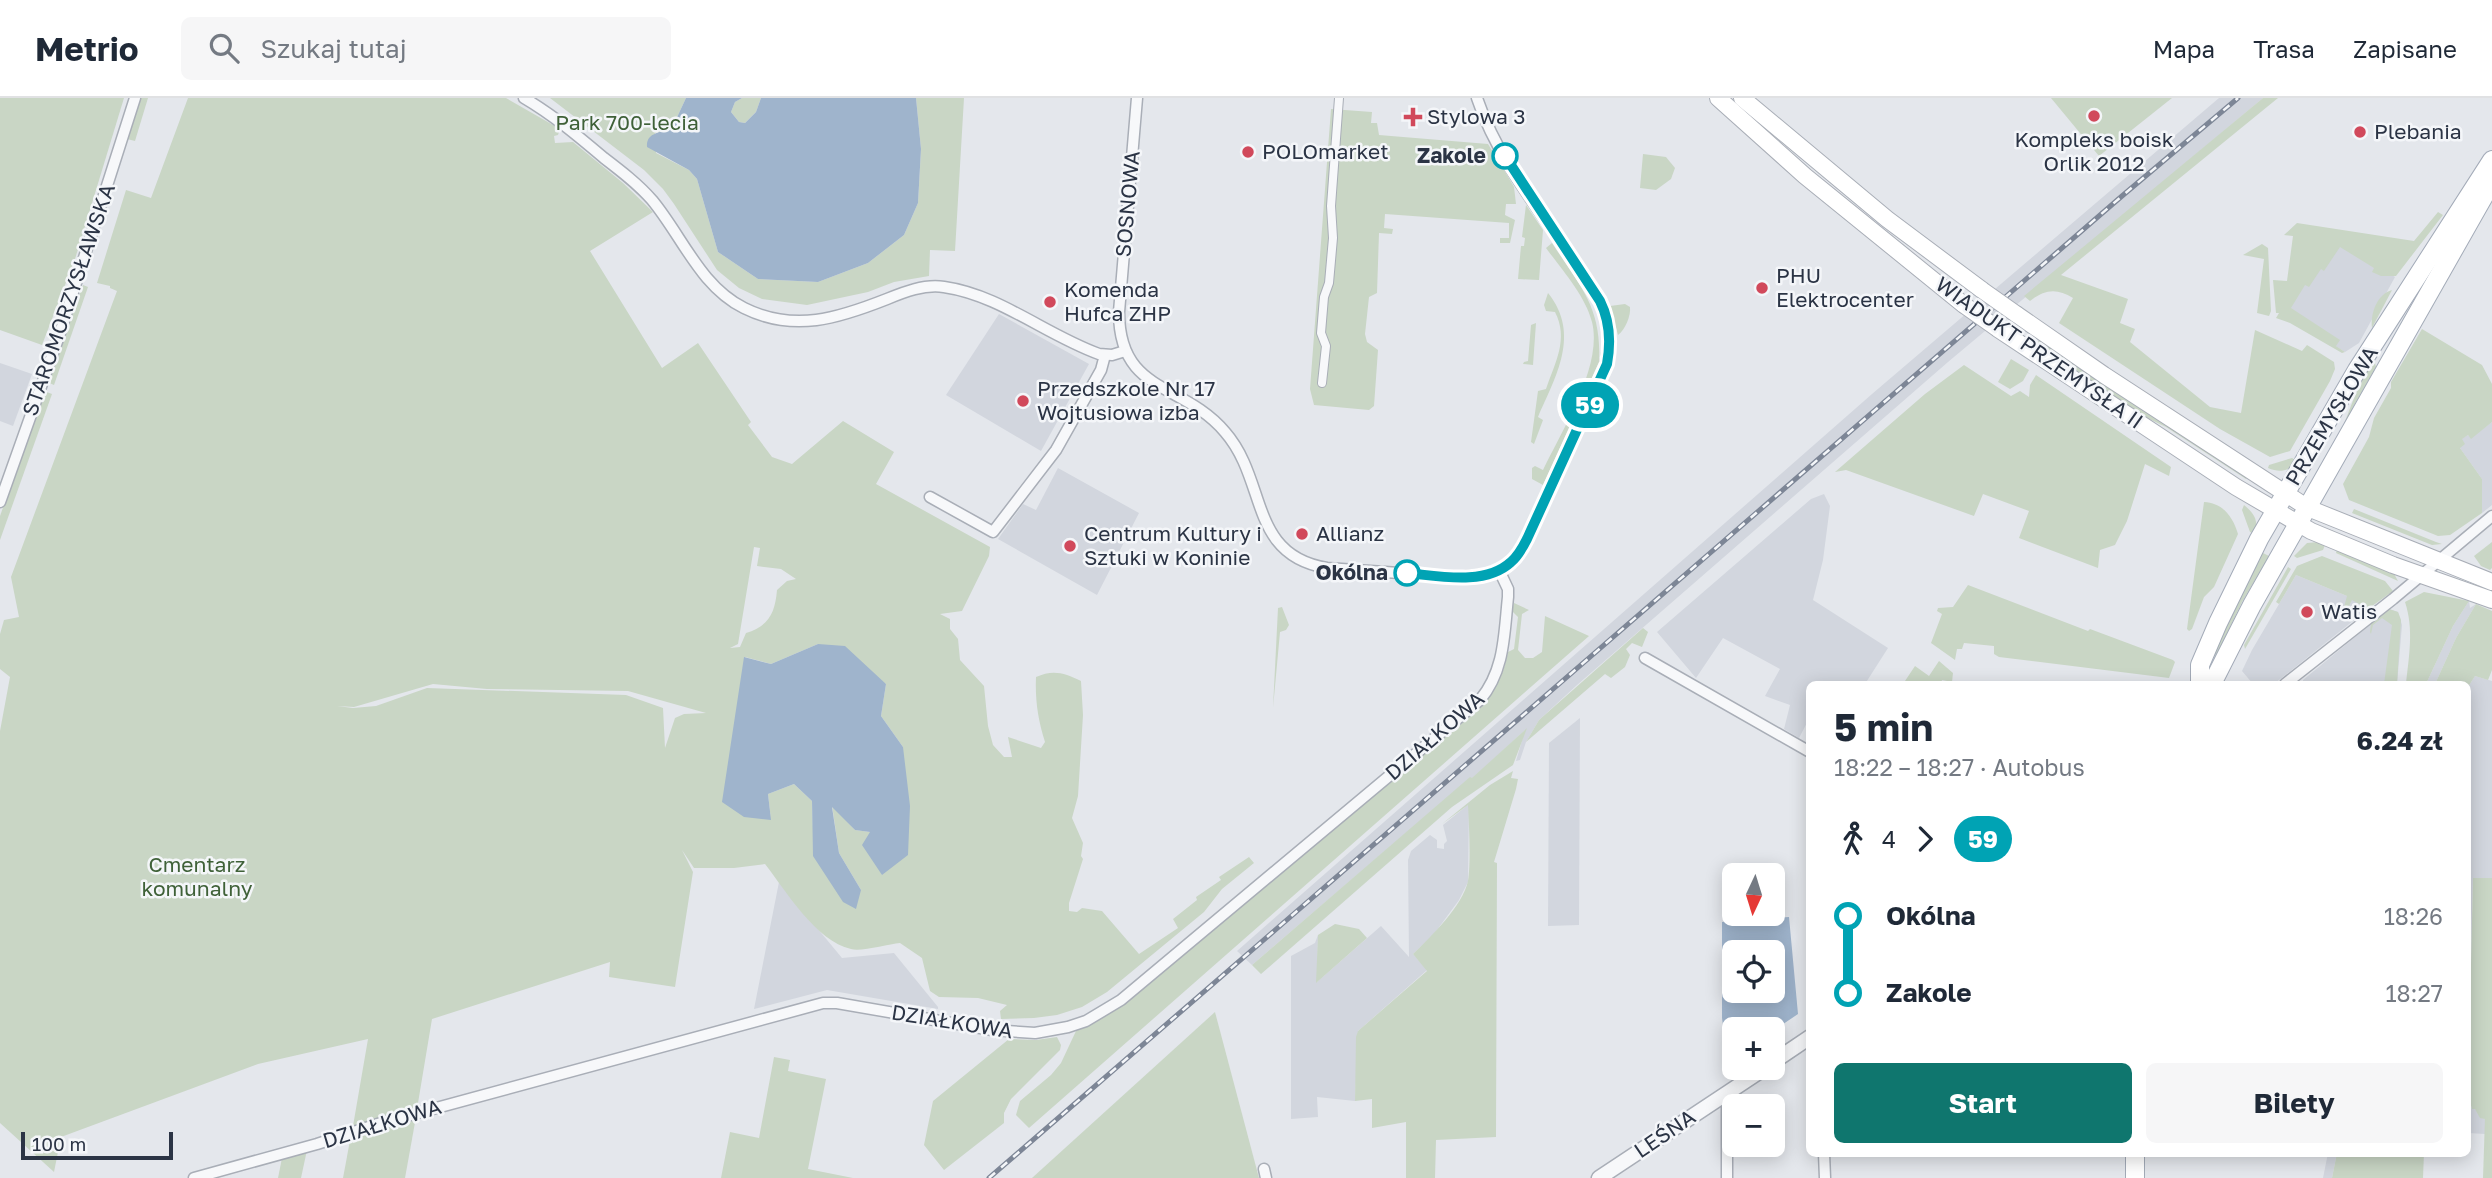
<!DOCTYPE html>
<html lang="pl">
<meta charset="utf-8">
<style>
:root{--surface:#fff;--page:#f6f6f7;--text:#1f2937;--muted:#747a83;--line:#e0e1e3;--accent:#0f766e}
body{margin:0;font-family:"Golos Text",sans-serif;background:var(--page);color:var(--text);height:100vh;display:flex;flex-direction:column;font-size:26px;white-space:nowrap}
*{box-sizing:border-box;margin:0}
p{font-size:23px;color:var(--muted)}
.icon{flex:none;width:38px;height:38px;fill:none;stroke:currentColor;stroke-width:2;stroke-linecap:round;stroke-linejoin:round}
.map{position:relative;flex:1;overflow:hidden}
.side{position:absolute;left:1806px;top:583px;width:665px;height:476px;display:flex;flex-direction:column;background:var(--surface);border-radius:10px;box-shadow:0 4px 18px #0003}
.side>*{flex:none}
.badge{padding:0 14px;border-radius:23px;font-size:24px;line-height:46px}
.needle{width:46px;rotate:184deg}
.tools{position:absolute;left:1722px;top:765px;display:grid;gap:14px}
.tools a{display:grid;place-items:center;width:63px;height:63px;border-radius:10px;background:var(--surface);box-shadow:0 4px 18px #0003;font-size:35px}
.scale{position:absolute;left:21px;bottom:18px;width:152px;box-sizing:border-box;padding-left:7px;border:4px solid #2b3445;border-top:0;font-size:19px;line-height:24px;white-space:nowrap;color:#2b3445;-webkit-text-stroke:5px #f4f6f9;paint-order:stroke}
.map>.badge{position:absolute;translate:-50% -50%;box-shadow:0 0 0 4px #fff}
.legs{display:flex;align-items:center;gap:10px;height:77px;padding:0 28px;font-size:23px}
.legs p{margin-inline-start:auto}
.overview{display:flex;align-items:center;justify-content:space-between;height:119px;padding:0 28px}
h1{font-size:38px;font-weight:700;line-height:52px}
.action{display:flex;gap:14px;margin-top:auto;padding:14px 28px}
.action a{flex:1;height:80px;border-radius:10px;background:var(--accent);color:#fff;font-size:28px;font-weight:700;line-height:80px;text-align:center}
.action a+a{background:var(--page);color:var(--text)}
ul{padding:0 28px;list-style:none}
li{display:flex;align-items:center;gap:24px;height:77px;font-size:26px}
li i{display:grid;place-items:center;width:10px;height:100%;margin:0 9px;background:currentColor}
li i::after{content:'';width:18px;height:18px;margin:-9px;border:5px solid;border-radius:50%;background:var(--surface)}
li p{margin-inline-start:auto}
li:first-child i{background:linear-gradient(#0000 50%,currentColor 0)}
li:last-child i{background:linear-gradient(currentColor 50%,#0000 0)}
header{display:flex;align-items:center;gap:42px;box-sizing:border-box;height:98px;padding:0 35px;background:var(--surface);border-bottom:2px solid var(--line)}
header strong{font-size:33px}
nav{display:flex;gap:38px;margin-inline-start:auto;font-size:24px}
.search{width:490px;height:63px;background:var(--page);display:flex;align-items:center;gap:18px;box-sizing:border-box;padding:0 24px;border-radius:10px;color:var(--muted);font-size:26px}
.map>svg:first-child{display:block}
.built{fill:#d2d6de}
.green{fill:#c9d6c5;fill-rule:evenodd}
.water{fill:#9fb4cc;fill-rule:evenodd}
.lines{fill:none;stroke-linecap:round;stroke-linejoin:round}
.pedestrian-casing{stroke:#a9aeb7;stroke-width:10}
.minor-casing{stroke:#a9aeb7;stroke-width:13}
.tertiary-casing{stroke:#a9aeb7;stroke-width:17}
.secondary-casing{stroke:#a9aeb7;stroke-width:18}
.primary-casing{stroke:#a3abb8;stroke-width:20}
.pedestrian{stroke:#f7f8fa;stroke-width:8}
.minor{stroke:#f7f8fa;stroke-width:10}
.tertiary{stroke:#f7f8fa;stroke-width:14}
.secondary{stroke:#fff;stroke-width:16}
.primary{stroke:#fff;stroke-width:18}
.rail-casing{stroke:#7d8696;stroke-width:5}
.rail{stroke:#f4f6f9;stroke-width:2.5;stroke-dasharray:8;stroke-linecap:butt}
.secondary-bridge-casing{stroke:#a9aeb7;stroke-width:18;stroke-linecap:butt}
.secondary-bridge{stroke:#fff;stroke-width:16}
.line-1-casing{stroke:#fff;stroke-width:16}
.line-1{stroke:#00a3b4;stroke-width:10}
.poi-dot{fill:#d1495b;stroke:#f4f6f9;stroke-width:2.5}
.stop-1-dot{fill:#fff;stroke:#00a3b4;stroke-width:3.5}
.labels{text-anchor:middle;stroke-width:5;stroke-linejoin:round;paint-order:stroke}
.poi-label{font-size:21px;fill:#2b3445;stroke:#f4f6f9;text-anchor:start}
.park-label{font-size:21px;fill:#3f6138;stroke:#f4f6f9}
.stop-label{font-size:21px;font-weight:bold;fill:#2b3445;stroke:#f4f6f9;text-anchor:end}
.street-label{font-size:21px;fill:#2b3445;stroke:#f4f6f9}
</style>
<header>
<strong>Metrio</strong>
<div class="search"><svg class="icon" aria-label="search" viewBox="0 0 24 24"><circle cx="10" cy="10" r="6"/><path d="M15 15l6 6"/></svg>Szukaj tutaj</div>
<nav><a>Mapa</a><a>Trasa</a><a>Zapisane</a></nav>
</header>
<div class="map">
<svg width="2492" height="1080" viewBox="0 0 2492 1080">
<rect width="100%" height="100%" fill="#e4e7ec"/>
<!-- built -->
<g class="built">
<path d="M2219 0H2263L1948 264 1577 587 1539 622 1526 644 1520 662 1516 663 1525 632 1472 681 1470 680 1252 867 1237 853 1872 296Z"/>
<path d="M2334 141 2395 179 2359 245 2345 254 2291 220 2289 208Z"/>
<path d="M999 216 1089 266 1041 353 946 297Z"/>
<path d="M0 265 32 276 13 328 0 323Z"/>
<path d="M2492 324V407L2482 415V381L2460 350 2461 341 2468 337 2471 340Z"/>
<path d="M1058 370 1139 415 1097 497 998 441 1023 406 1036 412Z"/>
<path d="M1824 396 1830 408 1823 462 1813 502 1888 550 1865 586H1810L1809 621 1799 640 1784 631 1790 607 1765 598 1780 571 1723 540 1696 580 1657 534 1811 401Z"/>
<path d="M2296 477 2347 498V511L2352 501 2368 511 2274 586H2253L2242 573 2252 552Z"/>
<path d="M2469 503 2470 510 2476 506 2456 540 2435 586H2426L2453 528Z"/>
<path d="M2389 511 2398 514 2402 527 2397 586H2303V582Z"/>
<path d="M2475 578 2492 583V780H2473L2468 938V589Z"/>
<path d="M1580 620 1579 827 1548 828 1549 645Z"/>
<path d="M1469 706 1468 784 1459 802 1434 836 1413 856 1427 872 1358 933 1355 1003 1317 999 1318 1019 1291 1021V858L1315 845 1318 837 1317 884 1381 828 1409 859 1408 762 1411 753 1430 737 1437 742V750L1444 751V746L1447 743 1443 727Z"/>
<path d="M779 784 842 860 894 855 938 909V911L827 892 754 911Z"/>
<path d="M2468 997 2472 1011H2475L2485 1021V1036L2468 1035Z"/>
<path d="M2328 1055H2337L2332 1080H2323Z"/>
</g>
<!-- green -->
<g class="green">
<path d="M0 0H124L75 161 42 247 0 232Z"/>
<path d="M140 0H148L135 43 127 41Z"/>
<path d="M188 0H506L560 31 558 37 554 38 555 45 573 44 623 85 653 114 590 153 662 270 698 245 751 324 748 327 772 359 792 366 843 323 894 354 876 386 990 449 989 458 962 513 940 516 950 521V531L958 541 960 562 984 588 988 628 993 647 1004 659H1012L1008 639 1041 650 1045 644C1038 622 1035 602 1036 579 1053 571 1065 575 1081 583L1083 617 1078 698 1072 720 1083 745 1081 758 1083 761 1069 805V813L1077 814 1082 810 1102 813 1139 856 1178 830 1173 821 1197 802 1196 799 1221 782 1219 779 1249 759 1254 765 1222 791 1204 814 1107 894 1082 909 1057 917 1034 920 1001 921 1000 913 1007 907 978 900 939 899 930 893 922 860 900 845C888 846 861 854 851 851 816 843 786 793 765 766L734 770H694L682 752 693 774 675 889 609 879 610 864 432 921 417 1011 353 1028 368 941 258 966 61 1039 54 1074 0 1025V633L10 579 0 571V536L4 522 19 519 11 479 117 193 110 190V188L97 185 126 92 151 100ZM754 449 760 450 757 468 781 471 796 481 787 483 777 492C775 515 769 528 746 535L740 549 730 550 738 546ZM818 546 886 586 881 618 903 649 882 777 870 734 855 732 832 707 839 755 861 792 814 758 812 703 794 686 768 696 771 722 745 559 771 566ZM433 586 487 591 628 593 706 615 684 616 675 620 665 650 663 610 626 597 427 590 376 608 353 610 337 608 354 609Z"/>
<path d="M550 0H686L672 30 655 35 656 55 689 72 697 81 718 154 758 181 818 184 868 165 904 137 918 105 921 51 916 0H964L955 153 930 152 929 178 894 184 868 194 807 207 762 201 739 190 717 172 674 106 663 91 644 72Z"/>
<path d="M742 0H761L756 14 745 25 739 24 731 14 735 4Z"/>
<path d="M2051 0H2172L2099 58Z"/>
<path d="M2263 0H2278L2061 177 2128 201 2120 225 2135 231 2130 244 2210 309 2241 315 2255 232 2302 253 2307 247 2334 264 2335 271 2330 283 2290 353 2270 359 2220 331 2059 225 2073 200C2057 190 2045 191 2030 203L2024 198Z"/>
<path d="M1331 11 1372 14 1371 25H1377L1379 37 1488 46 1496 59 1494 61 1498 66 1500 65 1514 89 1516 106H1506L1505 117 1515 122 1510 145H1500V140H1509V125L1385 116 1384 130 1393 131 1392 136 1379 135 1377 195 1369 199 1365 236 1367 244 1378 252 1374 308 1369 312 1314 307 1310 291Z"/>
<path d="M1643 56 1666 59 1675 70 1671 81 1656 92 1640 90Z"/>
<path d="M1526 107 1543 132 1539 182 1518 181 1521 148H1524L1525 140 1522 139Z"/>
<path d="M2438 114 2443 117 2396 178H2381L2372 174 2374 170 2340 149 2324 173 2321 171 2309 189 2305 187 2291 210 2340 242 2336 248 2345 254 2342 255 2290 225 2276 220 2279 215H2276L2273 182 2287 183 2293 138 2284 137 2297 125 2414 143Z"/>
<path d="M1552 145C1580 188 1602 209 1599 264L1543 387 1532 381V370L1535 368 1543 372C1562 332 1603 268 1592 224 1585 197 1562 172 1546 150Z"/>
<path d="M2262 146 2268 150 2271 213 2269 218 2257 215 2264 161 2243 157Z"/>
<path d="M83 187 88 189 54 287 47 284Z"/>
<path d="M2392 192 2372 230C2370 216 2377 196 2392 192Z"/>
<path d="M1548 195C1581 236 1556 278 1538 319L1543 322 1534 346 1531 344 1538 293 1546 291C1555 265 1569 241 1555 214L1546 213 1544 207Z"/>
<path d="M1625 206 1630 209C1631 218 1625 232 1618 237L1610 208Z"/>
<path d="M1536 225 1533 267 1523 266 1524 264 1528 263 1531 227Z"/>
<path d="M2422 231 2482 267 2492 286V324L2471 341 2468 337 2462 341 2465 346 2460 350 2482 381V415L2450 437 2438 438 2349 402 2343 386 2369 339 2374 320 2391 290V284Z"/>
<path d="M2041 241 2248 378 2246 381 2166 329 2141 317 2037 245Z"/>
<path d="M2011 261 2029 272 2023 283 2010 291 1998 284Z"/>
<path d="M2372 264 2375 265 2376 269 2353 309 2343 335 2342 331 2361 282Z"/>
<path d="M1964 267 2011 298 2020 293 2029 299 2030 287 2036 277 2171 369 2169 378 2145 366 2127 423 2115 447 2100 452 2098 470 2019 440 2029 413 1983 396 1974 418 1846 372 1835 374 1925 296Z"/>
<path d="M44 293 52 296 0 442V418Z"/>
<path d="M2292 360 2297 363C2290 373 2280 375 2268 370L2269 367Z"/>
<path d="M2204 404C2223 405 2233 419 2238 436L2214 489 2204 499 2192 531 2189 533 2187 531Z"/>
<path d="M2244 407C2254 415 2259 423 2255 436L2250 434 2242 412Z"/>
<path d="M2354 411 2436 444 2442 446 2432 447 2352 415Z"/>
<path d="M2318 444 2325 447 2323 452 2297 460 2294 458 2307 445Z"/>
<path d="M2492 444V470L2490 472 2481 468 2474 458Z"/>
<path d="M2337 451 2393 474 2398 483 2336 455Z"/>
<path d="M2259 453 2269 458 2242 504 2219 552 2209 566Z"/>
<path d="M2322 458 2385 483 2393 493 2368 511 2352 502 2347 512 2344 509 2347 498 2296 477 2279 506 2276 504 2297 468Z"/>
<path d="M2288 469 2291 471 2245 551 2244 547Z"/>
<path d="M1968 487 2088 533 2090 531 2173 562 2175 564 2169 580 1999 559 1994 556V548L1964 545 1962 551H1957L1955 562 1931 545 1942 516 1937 513 1938 510 1953 509Z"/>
<path d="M2424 494 2469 503 2453 528 2426 586H2406C2409 558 2414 531 2405 504Z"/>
<path d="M1514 505 1529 512 1522 516 1518 552 1525 560H1533L1542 554 1545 518 1589 538 1029 1030 1016 1017 1020 1003 1051 977 1061 965 1076 933 1117 911 1479 611C1496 591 1503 579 1508 554L1514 551 1518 519 1512 513Z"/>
<path d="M2476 506 2492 513V572L2488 582 2475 578 2468 589V586H2435L2456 540Z"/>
<path d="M1282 509 1289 527 1286 532 1280 534 1273 610 1278 510Z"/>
<path d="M2389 511 2398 514 2401 522 2397 586H2384L2392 527 2382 520 2373 527 2371 536 2370 534 2371 526Z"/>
<path d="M1643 530 1648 534 1642 549 1632 545 1626 551 1630 557 1625 569 1611 580 1605 576 1526 644 1539 622Z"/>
<path d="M1939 563 1953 575 1952 584 1942 582 1941 586H1903L1915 568 1929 578Z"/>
<path d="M1527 630 1513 667 1452 709 1261 876 1252 867 1470 679 1472 680Z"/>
<path d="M1513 673 1511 680 1518 681 1516 691 1494 764 1497 765 1496 1039 1436 1042 1435 1080H1406V1024L1372 1030V1001L1355 1003 1356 939 1358 933 1427 873 1413 856C1431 839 1463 807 1468 783 1471 764 1469 727 1468 707L1442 726 1490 687Z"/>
<path d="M2473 780H2492V1080H2483L2485 1021 2480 1020 2475 1011H2472L2468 997Z"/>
<path d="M1335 826 1359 831 1367 840 1316 885 1318 837Z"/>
<path d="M1215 914 1259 1080H1032Z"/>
<path d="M1057 939 1061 947 1060 952 1011 1001 1004 1015V1025L944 1072 924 1047 933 1003 1009 941 1036 942Z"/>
<path d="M774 959 790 962 788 973 826 981 808 1071 853 1080H721L730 1034 759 1040Z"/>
<path d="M416 1019 405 1080H343L351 1037Z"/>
<path d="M307 1052 301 1080H278L282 1060Z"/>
<path d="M2337 1055H2424L2423 1080H2332Z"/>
</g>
<!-- water -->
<g class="water">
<path d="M686 0H742L735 4 731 14 739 24 745 25 756 14 761 0H916L921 51 918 105 904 137 868 165 818 184 758 181 718 154 697 81 689 72 647 49C646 34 661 35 672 30Z"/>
<path d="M818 546 845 548 886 586 881 618 903 649 910 708 908 757 882 777 862 747 870 734 855 732 832 709 839 755 861 792 856 811 843 804 813 758 812 703 794 686 768 696 771 722 744 719 722 704 744 559 771 566Z"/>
<path d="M1789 819 1798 916 1773 933V931H1734V959L1728 964 1722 920V824ZM1773 854V892H1734V854Z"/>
</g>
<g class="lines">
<defs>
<path id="pedestrian" d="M1322 285 1326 248 1321 235 1324 199 1329 185 1333 140 1331 108 1339 0"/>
<g id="minor">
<path d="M524 0C553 17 578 38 604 60 621 73 638 86 652 102 682 138 700 188 744 210 794 235 839 220 887 201 904 194 924 186 944 189 1000 197 1046 237 1099 256L1112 257 1125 253"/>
<path d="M1137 0 1119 214C1119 296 1183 284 1225 334 1268 383 1248 457 1327 470L1457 479 1483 477 1499 472 1511 465 1527 441 1604 275 1610 239 1608 223 1600 203C1561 137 1501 73 1477 0"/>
<path d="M930 399 993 434 1056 352 1101 272 1105 257"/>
<path d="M0 404 59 238 135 0"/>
<path d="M1645 560 1810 654"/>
<path d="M2285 586 2393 501 2492 418"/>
<path d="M1824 1055 1825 1080"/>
<path d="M1264 1071 1266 1080"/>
<path d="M194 1080 317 1046 381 1025 823 905H837L992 932 1035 935 1068 929 1086 923 1121 902 1480 602C1505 572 1504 536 1508 499V491L1499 472"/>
<path d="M1727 1080V995"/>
</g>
<g id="tertiary">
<path d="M1773 964 1810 939"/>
<path d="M1599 1080 1765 970"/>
</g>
<g id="secondary">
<path d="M1718 0 1805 78 1964 207"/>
<path d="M1742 0 1887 121 1982 192"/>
<path d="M2016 216 2104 277 2308 410 2492 484"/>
<path d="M1998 231 2236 389 2311 433 2393 467 2492 502"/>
</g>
<g id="primary">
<path d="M2200 586V567L2218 525 2259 441 2357 272 2492 62"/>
<path d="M2208 586 2216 578 2252 507 2492 84"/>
<path d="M2135 1080V1055"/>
</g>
</defs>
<!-- pedestrian casing -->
<use href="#pedestrian" class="pedestrian-casing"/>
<!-- minor casing -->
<use href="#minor" class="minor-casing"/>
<!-- tertiary casing -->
<use href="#tertiary" class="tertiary-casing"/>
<!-- secondary casing -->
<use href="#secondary" class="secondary-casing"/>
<!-- primary casing -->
<use href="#primary" class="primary-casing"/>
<!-- pedestrian -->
<use href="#pedestrian" class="pedestrian"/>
<!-- minor -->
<use href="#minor" class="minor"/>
<!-- tertiary -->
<use href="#tertiary" class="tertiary"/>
<!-- secondary -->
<use href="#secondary" class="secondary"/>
<!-- primary -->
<use href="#primary" class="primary"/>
<defs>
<path id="rail" d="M989 1080 2122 98 2238 0"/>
</defs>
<!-- rail casing -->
<use href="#rail" class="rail-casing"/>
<!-- rail -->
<use href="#rail" class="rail"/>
<defs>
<g id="secondary-bridge">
<path d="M1982 192 2016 216"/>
<path d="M1964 207 1998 231"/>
</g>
</defs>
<!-- secondary-bridge casing -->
<use href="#secondary-bridge" class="secondary-bridge-casing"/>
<!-- secondary-bridge -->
<use href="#secondary-bridge" class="secondary-bridge"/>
</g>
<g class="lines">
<defs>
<path id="line-1" d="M1407 475C1439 478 1485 488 1511 464 1518 458 1523 449 1527 441L1607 266C1611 244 1610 223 1600 203L1505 58"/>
</defs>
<!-- line-1 casing -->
<use href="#line-1" class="line-1-casing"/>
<!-- line-1 -->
<use href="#line-1" class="line-1"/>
</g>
<!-- markers -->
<g class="poi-dot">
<circle cx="2094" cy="18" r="7"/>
<path d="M1409.5 8.5h7v7h7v7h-7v7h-7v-7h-7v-7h7z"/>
<circle cx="2360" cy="34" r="7"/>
<circle cx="1248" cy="54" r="7"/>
<circle cx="1762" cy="190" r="7"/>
<circle cx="1050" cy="204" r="7"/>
<circle cx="1023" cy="303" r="7"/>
<circle cx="1302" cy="436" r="7"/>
<circle cx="1070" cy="448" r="7"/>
<circle cx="2307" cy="514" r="7"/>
</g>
<g class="stop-1-dot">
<circle cx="1505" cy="58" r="12"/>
<circle cx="1407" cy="475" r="12"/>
</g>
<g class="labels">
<!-- poi labels -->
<g class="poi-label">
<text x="1427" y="26">Stylowa 3</text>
<text x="2374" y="41">Plebania</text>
<text x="2094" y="49" text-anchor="middle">Kompleks boisk<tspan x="2094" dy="24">Orlik 2012</tspan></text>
<text x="1262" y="61">POLOmarket</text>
<text x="1776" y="185">PHU<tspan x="1776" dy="24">Elektrocenter</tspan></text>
<text x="1064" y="199">Komenda<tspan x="1064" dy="24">Hufca ZHP</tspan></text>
<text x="1037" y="298">Przedszkole Nr 17<tspan x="1037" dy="24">Wojtusiowa izba</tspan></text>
<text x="1084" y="443">Centrum Kultury i<tspan x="1084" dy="24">Sztuki w Koninie</tspan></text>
<text x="1316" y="443">Allianz</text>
<text x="2321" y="521">Watis</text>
</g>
<!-- park labels -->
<g class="park-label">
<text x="627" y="32">Park 700-lecia</text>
<text x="197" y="774">Cmentarz<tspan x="197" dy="24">komunalny</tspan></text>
</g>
<!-- stop labels -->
<g class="stop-label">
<text x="1486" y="65">Zakole</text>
<text x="1388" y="482">Okólna</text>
</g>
<!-- street labels -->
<g class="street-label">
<text transform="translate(1128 106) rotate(-85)" y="7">SOSNOWA</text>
<text transform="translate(69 202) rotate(-71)" y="7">STAROMORZYSŁAWSKA</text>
<text transform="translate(2039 255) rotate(35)" y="7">WIADUKT PRZEMYSŁA II</text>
<text transform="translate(2332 318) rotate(-59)" y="7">PRZEMYSŁOWA</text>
<text transform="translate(1435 638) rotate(-41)" y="7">DZIAŁKOWA</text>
<text transform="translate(952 924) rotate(9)" y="7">DZIAŁKOWA</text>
<text transform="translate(382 1026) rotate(-17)" y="7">DZIAŁKOWA</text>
<text transform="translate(1665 1036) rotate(-34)" y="7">LEŚNA</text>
</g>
</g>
</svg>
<div class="tools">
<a><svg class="needle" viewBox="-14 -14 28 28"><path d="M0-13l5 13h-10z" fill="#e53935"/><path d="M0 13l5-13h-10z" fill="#747a83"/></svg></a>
<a><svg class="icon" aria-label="locate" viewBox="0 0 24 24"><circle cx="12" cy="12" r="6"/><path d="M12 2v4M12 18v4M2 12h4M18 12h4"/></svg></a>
<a>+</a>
<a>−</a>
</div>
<div class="scale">100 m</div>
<b class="badge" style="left:1590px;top:307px;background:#00a3b4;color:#fff">59</b>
<section class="side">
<div class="overview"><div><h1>5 min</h1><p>18:22 – 18:27 · Autobus</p></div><b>6.24 zł</b></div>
<div class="legs"><svg class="icon" aria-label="walk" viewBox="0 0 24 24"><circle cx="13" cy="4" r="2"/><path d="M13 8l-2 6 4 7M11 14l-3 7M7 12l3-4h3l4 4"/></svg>4<svg class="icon" aria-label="forward" viewBox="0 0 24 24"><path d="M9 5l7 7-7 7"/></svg><b class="badge" style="background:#00a3b4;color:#fff">59</b></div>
<ul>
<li><i style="color:#00a3b4"></i><b>Okólna</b><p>18:26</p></li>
<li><i style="color:#00a3b4"></i><b>Zakole</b><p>18:27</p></li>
</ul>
<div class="action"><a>Start</a><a>Bilety</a></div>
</section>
</div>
